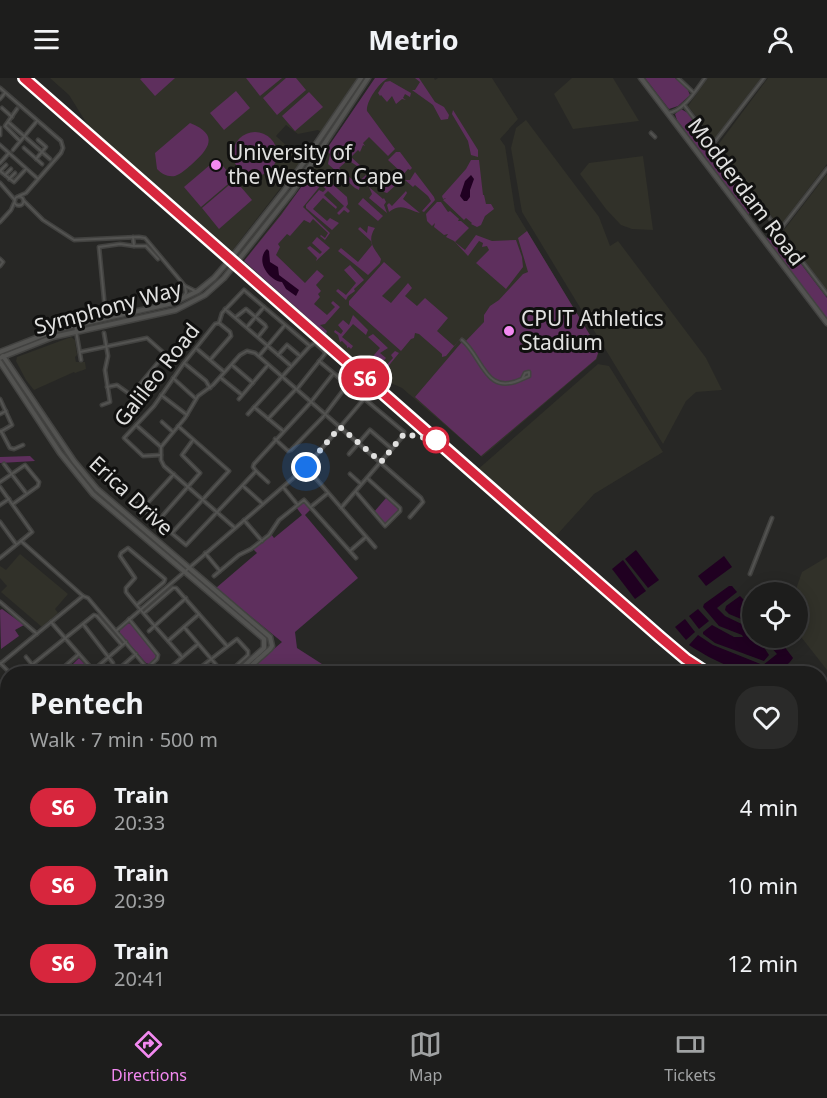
<!DOCTYPE html>
<meta charset="utf-8">
<style>
:root{--surface:#1d1d1c;--page:#2a2a29;--text:#f1f3f6;--muted:#a0a2a3;--line:#3b3b3b;--accent:#f389f1}
body{margin:0;font-family:"Noto Sans",sans-serif;background:var(--page);color:var(--text);height:100vh;display:flex;flex-direction:column;font-size:22px;white-space:nowrap}
*{box-sizing:border-box;margin:0}
p{font-size:20px;color:var(--muted)}
.icon{flex:none;width:33px;height:33px;fill:none;stroke:currentColor;stroke-width:2;stroke-linecap:round;stroke-linejoin:round}
.map{position:relative;flex:1;overflow:hidden}
.panel{position:absolute;left:0px;top:588px;width:828px;height:348px;display:flex;flex-direction:column;background:var(--surface);border-radius:24px 24px 0 0;box-shadow:0 3px 15px #0003,0 0 0 2px var(--line)}
.panel>*{flex:none}
.badge{padding:0 12px;border-radius:20px;font-size:21px;line-height:39px}
.tools{position:absolute;left:742px;top:504px;display:grid;gap:12px}
.tools a{display:grid;place-items:center;width:66px;height:66px;border-radius:50%;background:var(--surface);box-shadow:0 3px 15px #0003,0 0 0 2px var(--line);font-size:30px}
.you{position:absolute;width:30px;height:30px;margin:-15px;border:4px solid #fff;border-radius:50%;background:#1a73e8;box-shadow:0 0 0 9px #1a73e833}
.map>.badge{position:absolute;translate:-50% -50%;box-shadow:0 0 0 3px #fff}
.round{display:grid;place-items:center;flex:none;width:63px;height:63px;border-radius:24px;background:var(--page)}
.summary{display:flex;align-items:center;justify-content:space-between;height:102px;padding:0 30px}
h1{font-size:28px;font-weight:700;line-height:45px}
ul{padding:0;list-style:none}
li{display:flex;align-items:center;gap:18px;height:78px;padding:0 30px}
li div{flex:1}
li b{display:block;font-size:22px}
li em{font-style:normal}
li .badge{min-width:66px;font-weight:700;text-align:center}
header{display:flex;justify-content:space-between;align-items:center;height:78px;padding:0 30px;background:var(--surface);font-size:27px;font-weight:700}
.tab-bar{display:flex;justify-content:space-around;align-items:center;height:84px;border-top:2px solid var(--line);background:var(--surface);font-size:16px;color:var(--muted)}
.tab-bar a{display:grid;justify-items:center;gap:3px}
.tab-bar .selected{color:var(--accent)}
.map>svg:first-child{display:block}
.built{fill:#313129}
.green{fill:#5e2f5d}
.water{fill:#200021}
.lines{fill:none;stroke-linecap:round;stroke-linejoin:round}
.street-casing{stroke:#424240;stroke-width:5}
.secondary-casing{stroke:#424240;stroke-width:7}
.highway-casing{stroke:#424240;stroke-width:8}
.street{stroke:#535351;stroke-width:2}
.secondary{stroke:#535351;stroke-width:4}
.highway{stroke:#ada83f;stroke-width:5}
.rail-casing{stroke:#969695;stroke-width:4}
.rail{stroke:#10100f;stroke-width:1.5;stroke-dasharray:4.5;stroke-linecap:butt}
.line-casing{stroke:#fff;stroke-width:14}
.line{stroke:#d7263d;stroke-width:9}
.walk{stroke:#e1e1e0;stroke-width:6;stroke-dasharray:0 10.8}
.poi-dot{fill:#f389f1;stroke:#10100f;stroke-width:2}
.stop-dot{fill:#fff;stroke:#d7263d;stroke-width:3}
.labels{text-anchor:middle;stroke-width:6;stroke-linejoin:round;paint-order:stroke}
.poi-label{font-size:21px;fill:#e1e1e0;stroke:#10100f;text-anchor:start}
.street-label{font-size:21px;fill:#e1e1e0;stroke:#10100f}
</style>
<header><svg class="icon" aria-label="menu" viewBox="0 0 24 24"><path d="M4 6h16M4 12h16M4 18h16"/></svg>Metrio<svg class="icon" aria-label="person" viewBox="0 0 24 24"><circle cx="12" cy="8" r="4"/><path d="M4 21q1-7 8-7t8 7"/></svg></header>
<div class="map">
<svg width="827" height="936" viewBox="0 0 827 936">
<rect width="100%" height="100%" fill="#272725"/>
<!-- built -->
<g class="built">
<path d="M50 0H357L321 54 318 52 298 56 286 47 276 58 302 82 232 173 89 49 69 17Z"/>
<path d="M375 0H434L435 2 438 0H492L518 41 500 61 505 68 515 133 599 272 597 281 482 379 402 310 371 296 243 184 299 112Z"/>
<path d="M572 0H613L639 43 573 51 554 16Z"/>
<path d="M708 0H761L715 60H713L688 28Z"/>
<path d="M768 0H827V86L781 147H778L718 67Z"/>
<path d="M526 42 599 139 610 168 618 163 706 280 722 312 696 314 686 323 663 366 522 134 511 70 516 50Z"/>
<path d="M643 78 653 152 632 151 621 147 606 131 580 96 589 85Z"/>
<path d="M827 96V215L784 152Z"/>
<path d="M71 259 75 262 77 277 75 279 76 284H85L86 291 75 295 74 294 34 312 26 302 16 283 17 279Z"/>
<path d="M598 286 609 288 663 374 594 416 554 460 476 393Z"/>
<path d="M20 476 68 516 55 531 58 535 42 549 1 514 7 508 0 500V488L6 492Z"/>
<path d="M827 479V592L798 555V514H795L802 494Z"/>
<path d="M6 607 8 609 7 684 0 675V612Z"/>
<path d="M827 923V936H798L815 929 820 928 821 926Z"/>
<path d="M619 929H649L653 936H623Z"/>
<path d="M755 929H792L780 936H759Z"/>
</g>
<!-- green -->
<g class="green">
<path d="M142 0H175L155 18 140 1Z"/>
<path d="M246 0H282L260 18Z"/>
<path d="M286 0H296L306 12 277 37 263 20Z"/>
<path d="M375 0H388C379 5 366 23 367 33L395 71 388 78 369 59 363 65 365 68 363 67 360 74 358 72 351 79 362 89 360 90 348 82 339 90 355 104V107L366 97 367 99 360 107 359 112 355 110 328 86 330 76 326 72Z"/>
<path d="M415 0H419L435 24 444 29 449 37 448 41 441 42 433 27 412 12H415L420 4Z"/>
<path d="M645 0H675L687 10 690 17 678 28 669 31Z"/>
<path d="M390 3 411 15 410 19 405 16 403 20 406 22 402 21 396 26 392 18 387 24 381 17 380 18 378 15 385 4Z"/>
<path d="M236 13 250 30 224 52 210 35Z"/>
<path d="M309 14 323 29 295 53 282 38Z"/>
<path d="M681 31 688 35 744 109 743 114 754 127 748 137 677 42 675 36Z"/>
<path d="M453 32 478 72V79L471 77 468 63 452 36Z"/>
<path d="M190 45C220 57 209 71 191 87 186 91 181 96 175 98 167 99 162 96 157 91L155 75Z"/>
<circle cx="255" cy="76" r="22"/>
<path d="M396 74H400L412 90 410 92 408 91 402 98 404 101 400 98 402 95 388 82Z"/>
<path d="M217 81 234 101 201 129 184 109Z"/>
<path d="M471 82H479L483 117H484L486 126H491L494 131 485 138 481 147 477 149 471 146 472 145 466 140 464 142 443 122 446 120 443 121 442 118 466 91Z"/>
<path d="M415 94 434 119 435 122 424 134 422 133 431 123 428 118 415 107 413 109 405 102H410Z"/>
<path d="M320 95 347 119 348 126 346 129 350 133 348 135 344 132 339 137 337 135 344 128 328 113 324 117 337 129 336 131 323 120 313 131 327 143 330 140 339 145 332 152 306 130V127L319 112 323 114 326 111 321 107 303 129 330 155 325 162 320 158 321 157 325 160 328 155 313 141 310 145 304 142 290 158 287 156 278 166 280 169 276 177 305 205 317 192 324 198 316 207 321 213 318 216 320 219 314 226 327 237 335 229 331 225 333 223 340 229 325 246 320 247 327 253 326 256 244 183 281 137 307 101 311 103Z"/>
<path d="M375 98 388 109 394 104 397 106 387 115 384 114 371 103Z"/>
<path d="M235 102 252 122 219 151 202 130Z"/>
<path d="M369 109 383 121 384 120 386 124 384 127 387 135 369 120 372 116Z"/>
<path d="M406 113 407 115 403 121 420 135C409 133 402 124 389 134L387 127 389 125 392 128Z"/>
<path d="M363 120 383 138 378 143 358 126Z"/>
<path d="M437 124H441L448 134 450 133 459 141 458 143H461L469 150 455 164 465 172 476 157 492 163 516 162 522 179 523 189 506 211 476 185 489 172 487 168 482 169 483 165 479 163 468 178 454 163 446 159 448 156 444 157 434 149 435 145 432 148 427 143 426 136Z"/>
<path d="M368 148 375 150C366 164 375 171 381 181L380 185 368 197 338 173 341 170 358 184 372 167 371 163 358 151 360 149 367 155Z"/>
<path d="M527 153 599 272 596 281 481 378 415 319 461 265H464L484 244V237L490 228 499 222 523 196 528 194 518 160Z"/>
<path d="M776 153 827 220V242L766 161Z"/>
<path d="M317 159 330 170 316 183 317 180 307 170 310 168 320 176 322 174 312 165Z"/>
<path d="M384 184 401 199 382 218 391 225 408 205 412 210 405 218 417 228 425 220 448 240 437 253 454 268 465 255 446 278 442 279V276L419 256 415 255 414 260 411 261 401 273 349 227V223Z"/>
<path d="M350 187 364 202 354 211 355 213 348 218 346 222 336 213 338 211 346 217 356 205 344 192Z"/>
<path d="M353 237 368 252 366 257 353 246 342 259 353 268 351 271 349 269 347 270V268L342 263 340 264 338 257 334 254 335 252 341 256 343 253 338 247 343 242 349 247Z"/>
<path d="M373 256 388 270 380 275 386 280 380 287 374 281 372 284 381 293 393 280 391 277 395 273 399 275 382 296 377 295 378 293 371 287 365 286 359 279 357 280 359 277 365 283 367 281 369 283 380 270 368 259Z"/>
<path d="M30 378 35 383 0 385V379Z"/>
<path d="M386 420 399 432 385 447 374 434Z"/>
<path d="M303 423 312 430 305 437 358 500 295 554 297 570 336 595H246L282 564 216 510 257 475 253 471 271 456 274 460 302 437 296 429Z"/>
<path d="M2 531 24 547 15 552 19 558 1 571 0 532Z"/>
<path d="M127 545 131 546 156 576V579L149 586 146 585 120 555V551Z"/>
<path d="M79 580 86 588 78 595H69L66 590H72L71 588Z"/>
<path d="M821 622H827V686L821 690Z"/>
</g>
<!-- water -->
<g class="water">
<path d="M471 97 474 101 470 112V119L467 123H464L460 118 465 103Z"/>
<path d="M267 171 269 173 270 184 278 189 279 197 299 212 296 218 286 211 282 204C268 202 255 182 267 171Z"/>
<path d="M636 472 659 502 648 510 625 481Z"/>
<path d="M724 478 732 489 706 508 698 498Z"/>
<path d="M623 482 646 513 635 521 612 491Z"/>
<path d="M729 508H732L737 514 717 530 725 538 750 550 753 553V560H758L769 577 764 583 715 565 703 556V554L712 547 734 559H743L742 557 719 548 703 529 704 526Z"/>
<path d="M740 518 753 531V546L729 536 725 532 726 528Z"/>
<path d="M698 531 709 543 699 551 689 538Z"/>
<path d="M685 541 695 554 686 562 675 549Z"/>
<path d="M698 557 713 567 763 587 777 576 763 560H778L793 580C770 614 715 584 689 567Z"/>
</g>
<g class="lines">
<defs>
<g id="street">
<path d="M678 0 693 14"/>
<path d="M0 10 61 63 63 70 61 75 26 115 19 118"/>
<path d="M0 21 5 15"/>
<path d="M684 27 827 216"/>
<path d="M2 30 12 39"/>
<path d="M17 31 5 48 20 63"/>
<path d="M668 35C684 33 696 12 705 0"/>
<path d="M8 44 50 81"/>
<path d="M0 50V57"/>
<path d="M651 55 655 59"/>
<path d="M713 66 764 0"/>
<path d="M0 67 38 101"/>
<path d="M24 70 42 86"/>
<path d="M13 72 37 43"/>
<path d="M36 81 46 69 38 62"/>
<path d="M0 85 9 75"/>
<path d="M0 93 14 104 26 91"/>
<path d="M0 93 6 87"/>
<path d="M5 97 11 91"/>
<path d="M9 101 15 95"/>
<path d="M0 105 15 122"/>
<circle cx="19" cy="123" r="4.5"/>
<path d="M24 123 43 142 74 162 139 159 145 160 185 208 195 213"/>
<path d="M0 144 11 132 14 125"/>
<path d="M779 153 827 91"/>
<path d="M133 159 134 168H146L158 181"/>
<path d="M0 181 3 184 0 188"/>
<path d="M183 219 186 215 185 208"/>
<path d="M105 231 99 169 120 166 134 168"/>
<path d="M225 231 291 288"/>
<path d="M236 239 246 231 265 247 266 249 258 259"/>
<path d="M219 245 222 235 244 212 310 268"/>
<path d="M75 247 81 282"/>
<path d="M247 249 264 229"/>
<path d="M462 262C483 279 485 319 522 301L525 295 529 294V298L522 301"/>
<path d="M197 271 224 294"/>
<path d="M80 274 147 260 165 276 131 317 117 307 107 309"/>
<path d="M278 277 287 267 300 278"/>
<path d="M259 278 285 247"/>
<path d="M319 283 404 354 403 358 341 430"/>
<path d="M184 285 206 303 210 310"/>
<path d="M232 287 253 305"/>
<path d="M173 300 195 320"/>
<path d="M221 300 242 317"/>
<path d="M161 317 187 337"/>
<path d="M0 321 12 347 0 354"/>
<path d="M239 321 268 287"/>
<path d="M102 327 110 324 105 292 108 278 104 255"/>
<path d="M254 329 283 353"/>
<path d="M0 336 6 333"/>
<path d="M248 336 310 268 315 265 324 273 325 276 297 311"/>
<path d="M268 341 296 311"/>
<path d="M162 344 173 354"/>
<path d="M136 347 161 369"/>
<path d="M1 353 10 370 14 371 23 367"/>
<path d="M275 361 288 373 291 372 323 339 348 306"/>
<path d="M349 376 370 352 392 371"/>
<path d="M161 377 143 378 124 360 154 328 184 285 215 246 219 245 230 254 231 258 210 282"/>
<path d="M4 386 26 415"/>
<path d="M306 389 375 469"/>
<path d="M256 393 253 389 254 386 311 324 333 296"/>
<path d="M256 393 268 404"/>
<path d="M350 396 361 406"/>
<path d="M0 404 25 387 39 404 38 408 13 426"/>
<path d="M243 408 263 426"/>
<path d="M0 409 32 454 0 480"/>
<path d="M283 409 297 426"/>
<path d="M356 414 385 448 400 433V430L367 400"/>
<path d="M135 425 186 467 256 393"/>
<path d="M0 427 9 421"/>
<path d="M312 428 328 415"/>
<path d="M142 431 174 396"/>
<path d="M244 442 262 463"/>
<path d="M0 444 16 466"/>
<path d="M157 444 200 395 182 377 193 362"/>
<path d="M235 450 164 388 161 382V369L185 340 198 318 213 307 240 277 247 273 255 275 421 420 423 424 410 439"/>
<path d="M172 455 229 393 178 348"/>
<path d="M21 463 83 518 88 520 147 590"/>
<path d="M350 473 366 459"/>
<path d="M205 475 220 493"/>
<path d="M750 496 772 440"/>
<path d="M214 498 239 477 251 471 269 457 279 442 304 422 356 480"/>
<path d="M0 524 37 556"/>
<path d="M137 527 164 504 165 501 128 470 121 475 120 478 135 500 126 510V514C143 536 163 557 182 579"/>
<path d="M144 535 173 510H176L227 568"/>
<path d="M129 541 158 577 157 581 141 596"/>
<path d="M51 544 93 592"/>
<path d="M83 546 113 585"/>
<path d="M184 549 224 596"/>
<path d="M116 553 306 389 364 321"/>
<path d="M149 553 186 520"/>
<path d="M168 563 199 536"/>
<path d="M26 579 40 596"/>
<path d="M0 585 11 596"/>
<path d="M0 586 83 518"/>
<path d="M33 586 94 537 97 538 122 567"/>
<path d="M62 590 67 596"/>
<path d="M56 596 79 576"/>
<path d="M89 596 126 564"/>
<path d="M113 596 136 576"/>
<path d="M163 596 198 566"/>
<path d="M192 596 237 561 248 573V577L227 596"/>
<path d="M0 725 8 719"/>
<path d="M820 725 827 721"/>
<path d="M820 742V748"/>
<path d="M0 745 8 756"/>
<path d="M823 776 827 780"/>
<path d="M820 778 827 772"/>
<path d="M0 780 8 775"/>
<path d="M0 805 8 815"/>
<path d="M820 829 827 836"/>
<path d="M821 829 827 824"/>
<path d="M0 839 8 850"/>
<path d="M820 861 827 868"/>
<path d="M820 861 827 855"/>
<path d="M0 872 8 871"/>
<path d="M2 895 8 902"/>
<path d="M0 897 8 891"/>
<path d="M820 923 827 921"/>
<path d="M0 926 7 936"/>
<path d="M41 928 47 936"/>
<path d="M68 928 74 936"/>
<path d="M94 928 100 936"/>
<path d="M147 928 152 932 170 936"/>
<path d="M289 928 293 936"/>
<path d="M313 928 318 936"/>
<path d="M358 928 363 936"/>
<path d="M503 928V933L506 936"/>
<path d="M543 928 547 936"/>
<path d="M581 928 586 936"/>
<path d="M651 928 656 936"/>
<path d="M677 928 681 936"/>
<path d="M702 928 706 936"/>
<path d="M724 928 728 936"/>
<path d="M752 928 756 936"/>
<path d="M486 931 489 936"/>
<path d="M316 934 325 928"/>
<path d="M575 935 587 928"/>
<path d="M11 936 21 928"/>
<path d="M115 936 116 928"/>
<path d="M185 936 186 928"/>
<path d="M363 936 376 928"/>
<path d="M495 936 503 933"/>
<path d="M509 936 514 933"/>
<path d="M541 936 552 929"/>
<path d="M792 936 807 928"/>
</g>
<g id="secondary">
<path d="M641 0 827 245"/>
<path d="M0 274 59 251 173 225 198 213 214 200 227 185 284 113 361 0"/>
<path d="M3 278 74 383 97 411 270 559 272 568 270 571 242 596"/>
<path d="M0 280 53 259 176 232 205 217 224 200 293 113 368 0"/>
<path d="M0 284 60 375 93 416 264 561V570L235 596"/>
<path d="M0 786 8 781"/>
<path d="M0 792 8 787"/>
</g>
<g id="highway">
<path d="M820 694 827 690"/>
<path d="M820 700 827 697"/>
<path d="M407 936 420 928"/>
<path d="M419 936 432 928"/>
</g>
</defs>
<!-- street casing -->
<use href="#street" class="street-casing"/>
<!-- secondary casing -->
<use href="#secondary" class="secondary-casing"/>
<!-- highway casing -->
<use href="#highway" class="highway-casing"/>
<!-- street -->
<use href="#street" class="street"/>
<!-- secondary -->
<use href="#secondary" class="secondary"/>
<!-- highway -->
<use href="#highway" class="highway"/>
<defs>
<g id="rail">
<path d="M26 0 661 558 689 581 712 596"/>
<path d="M820 620 827 619"/>
</g>
</defs>
<!-- rail casing -->
<use href="#rail" class="rail-casing"/>
<!-- rail -->
<use href="#rail" class="rail"/>
</g>
<g class="lines">
<defs>
<path id="line" d="M24 0 660 559 686 581 709 596"/>
</defs>
<!-- line casing -->
<use href="#line" class="line-casing"/>
<!-- line -->
<use href="#line" class="line"/>
<!-- walk -->
<path class="walk" d="M306 389 340 349 381 384 404 356 436 362"/>
</g>
<!-- markers -->
<g class="poi-dot">
<circle cx="216" cy="87" r="6"/>
<circle cx="509" cy="253" r="6"/>
</g>
<circle class="stop-dot" cx="436" cy="362" r="12"/>
<g class="labels">
<!-- poi labels -->
<g class="poi-label">
<text x="228" y="82">University of<tspan x="228" dy="24">the Western Cape</tspan></text>
<text x="521" y="248">CPUT Athletics<tspan x="521" dy="24">Stadium</tspan></text>
</g>
<!-- street labels -->
<g class="street-label">
<text transform="translate(746 114) rotate(53)" y="7">Modderdam Road</text>
<text transform="translate(108 230) rotate(-15)" y="7">Symphony Way</text>
<text transform="translate(157 297) rotate(-52)" y="7">Galileo Road</text>
<text transform="translate(131 418) rotate(43)" y="7">Erica Drive</text>
</g>
</g>
</svg>
<div class="tools">
<a><svg class="icon" aria-label="locate" viewBox="0 0 24 24"><circle cx="12" cy="12" r="6"/><path d="M12 2v4M12 18v4M2 12h4M18 12h4"/></svg></a>
</div>
<div class="you" style="left:306px;top:389px"></div>
<b class="badge" style="left:365px;top:300px;background:#d7263d;color:#fff">S6</b>
<section class="panel">
<div class="summary"><div><h1>Pentech</h1><p>Walk · 7 min · 500 m</p></div><a class="round"><svg class="icon" aria-label="heart" viewBox="0 0 24 24"><path d="M12 20l-8-8c-3-5 5-10 8-4 3-6 11-1 8 4z"/></svg></a></div>
<ul>
<li><span class="badge" style="background:#d7263d;color:#fff">S6</span><div><b>Train</b><p>20:33</p></div><em>4 min</em></li>
<li><span class="badge" style="background:#d7263d;color:#fff">S6</span><div><b>Train</b><p>20:39</p></div><em>10 min</em></li>
<li><span class="badge" style="background:#d7263d;color:#fff">S6</span><div><b>Train</b><p>20:41</p></div><em>12 min</em></li>
</ul>
</section>
</div>
<nav class="tab-bar">
<a class="selected"><svg class="icon" aria-label="directions" viewBox="0 0 24 24"><path d="M12 3l9 9-9 9-9-9zM9 14v-3h6M13 9l2 2-2 2"/></svg>Directions</a>
<a><svg class="icon" aria-label="map" viewBox="0 0 24 24"><path d="M3 6l6-2 6 2 6-2v14l-6 2-6-2-6 2zM9 4v14M15 6v14"/></svg>Map</a>
<a><svg class="icon" aria-label="tickets" viewBox="0 0 24 24"><path d="M3 7h18v10H3zM15 7v10"/></svg>Tickets</a>
</nav>
